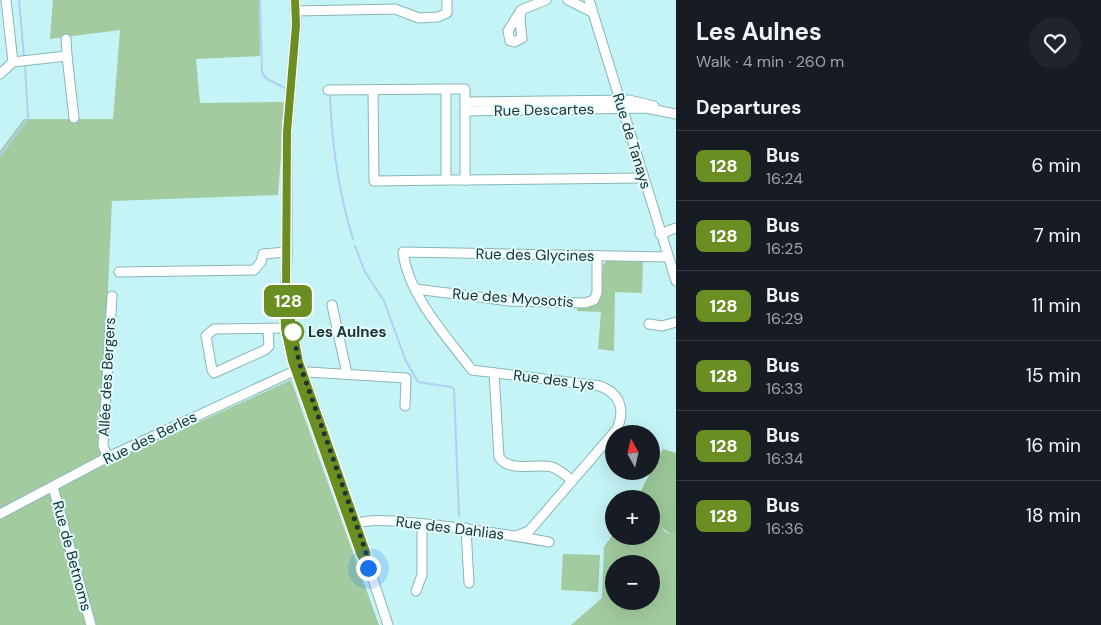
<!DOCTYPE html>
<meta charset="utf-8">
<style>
:root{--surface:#171b24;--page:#20242c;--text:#f1f3f6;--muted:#9ea1a6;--line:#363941}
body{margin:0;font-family:"DM Sans",sans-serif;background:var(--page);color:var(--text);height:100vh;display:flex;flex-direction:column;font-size:19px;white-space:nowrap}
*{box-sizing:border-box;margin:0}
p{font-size:16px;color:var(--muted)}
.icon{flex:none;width:28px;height:28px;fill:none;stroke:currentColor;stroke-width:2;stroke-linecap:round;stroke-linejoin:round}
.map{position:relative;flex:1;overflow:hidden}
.side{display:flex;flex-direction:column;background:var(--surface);width:425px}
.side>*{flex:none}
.badge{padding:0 10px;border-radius:8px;font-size:18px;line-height:32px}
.needle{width:32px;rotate:352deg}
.fabs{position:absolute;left:605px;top:425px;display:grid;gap:10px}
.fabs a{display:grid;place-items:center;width:55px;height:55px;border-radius:50%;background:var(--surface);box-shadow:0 5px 20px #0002;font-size:25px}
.you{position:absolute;width:25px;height:25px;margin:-12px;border:4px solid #fff;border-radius:50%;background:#1a73e8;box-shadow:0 0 0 8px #1a73e833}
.map>.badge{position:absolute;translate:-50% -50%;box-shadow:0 0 0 2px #fff}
h2{padding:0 20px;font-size:19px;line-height:45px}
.round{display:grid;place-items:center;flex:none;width:52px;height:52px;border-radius:26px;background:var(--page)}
.headline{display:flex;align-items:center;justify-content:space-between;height:85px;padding:0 20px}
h1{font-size:24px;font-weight:700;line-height:38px}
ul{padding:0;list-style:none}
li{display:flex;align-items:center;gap:15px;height:70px;padding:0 20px;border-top:1px solid var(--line)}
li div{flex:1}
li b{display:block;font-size:19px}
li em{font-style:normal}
li .badge{min-width:55px;font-weight:700;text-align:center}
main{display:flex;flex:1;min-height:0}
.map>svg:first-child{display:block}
.green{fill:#a2cb9f;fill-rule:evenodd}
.forest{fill:#9bc798}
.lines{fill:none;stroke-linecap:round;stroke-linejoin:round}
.stream{stroke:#b0cff6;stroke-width:2}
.minor-casing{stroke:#88b6b8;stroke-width:11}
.minor{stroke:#fff;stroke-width:9}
.line-casing{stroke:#fff;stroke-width:11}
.line{stroke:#6b8e23;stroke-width:8}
.walk{stroke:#203233;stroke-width:5;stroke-dasharray:0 9}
.stop-dot{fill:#fff;stroke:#6b8e23;stroke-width:2.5}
.labels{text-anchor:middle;stroke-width:4;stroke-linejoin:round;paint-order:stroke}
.street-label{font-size:15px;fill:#203233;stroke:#e1fdfe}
.stop-label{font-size:15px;font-weight:bold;fill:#203233;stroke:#e1fdfe;text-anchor:start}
</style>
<main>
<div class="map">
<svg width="676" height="625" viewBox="0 0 676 625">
<rect width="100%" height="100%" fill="#c4f4f6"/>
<!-- green -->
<g class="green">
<path d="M53 0H259L260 56 196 59 200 103 285 102 278 195 112 201 100 467 291 380 379 625H0V151L24 119H113L120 30 50 39Z"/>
<path d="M607 260 643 262 642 293 615 292 614 351 598 349 601 312 577 311V308L591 307 600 298 603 265Z"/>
<path d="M651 513 665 532 676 536V625H571L602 598 604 547 614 533V536H651ZM614 564H651V601H614Z"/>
<path d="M563 554 600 555 598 592 561 590Z"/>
</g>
<!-- forest -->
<path class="forest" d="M663 449 676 453V536C659 530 651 516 651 499H641L638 496Z"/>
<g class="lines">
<!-- stream -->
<g class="stream">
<path d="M19 0 24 56"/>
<path d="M260 0 262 73 267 79 287 89"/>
<path d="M330 96C332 145 338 191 353 239"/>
<path d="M0 156 28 118 25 65"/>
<path d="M355 246 365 272 384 301 406 361 418 382 451 387 454 389 459 516"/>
</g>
<defs>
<g id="minor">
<path d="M295 0 296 25 287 132V259L284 313 292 361 360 553 368 568"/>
<path d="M568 0 592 12"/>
<path d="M589 0 676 281"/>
<path d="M521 10 520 21 522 38 514 42 510 41 508 31 521 10 546 0"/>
<path d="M295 11 395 9 419 18 438 17 447 13V0"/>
<path d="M66 39 67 56"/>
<path d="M13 62 67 56 74 118"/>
<path d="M0 74 13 62 6 0"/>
<rect x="446" y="89" width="19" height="91"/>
<path d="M328 90 446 89"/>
<path d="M373 90 374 181 446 180"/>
<path d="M465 102 629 100 654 106"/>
<path d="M465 111 646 108 676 114"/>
<path d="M465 180 643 178"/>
<path d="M660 234 676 228"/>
<path d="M119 272 254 270 261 262 263 254 287 252"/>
<path d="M416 289 510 301 585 303 594 300 597 293V256"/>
<path d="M288 302 299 362 321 424"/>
<path d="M332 305 347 374"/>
<path d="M649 324 662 326 676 322"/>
<path d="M268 330 269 346 265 350 214 373 212 370 206 336 214 329 285 328"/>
<path d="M494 373 499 457C509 473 536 463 552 467 560 470 566 475 572 481"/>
<path d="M108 457 103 446 112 296"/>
<path d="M53 487 91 625"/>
<path d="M0 514 108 457 290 373 308 372 406 378 405 406"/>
<path d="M350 525C372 518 393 521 415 523 460 527 504 534 549 542"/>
<path d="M466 528 469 583"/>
<path d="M516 536 529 531 617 429C625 410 621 394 600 386L472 370C447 337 408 295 403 252L668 257"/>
<path d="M368 564 388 625"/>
<path d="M416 591 422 575V524"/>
</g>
</defs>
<!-- minor casing -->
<use href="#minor" class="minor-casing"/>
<!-- minor -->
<use href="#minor" class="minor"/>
</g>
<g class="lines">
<defs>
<path id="line" d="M284 300 285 328 292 361 360 553 368 568 366 552 299 362 286 294 287 132 296 25 295 0"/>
</defs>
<!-- line casing -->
<use href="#line" class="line-casing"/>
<!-- line -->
<use href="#line" class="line"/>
<!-- walk -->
<path class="walk" d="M293 332 292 327 299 362 366 552 368 568"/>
</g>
<!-- markers -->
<circle class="stop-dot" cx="293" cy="332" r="10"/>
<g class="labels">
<!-- street labels -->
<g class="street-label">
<text transform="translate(544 110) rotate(-1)" y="5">Rue Descartes</text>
<text transform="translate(632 141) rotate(73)" y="5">Rue de Tanays</text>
<text transform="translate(535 255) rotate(1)" y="5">Rue des Glycines</text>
<text transform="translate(513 298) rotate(4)" y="5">Rue des Myosotis</text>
<text transform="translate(107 377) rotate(-87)" y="5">Allée des Bergers</text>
<text transform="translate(554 380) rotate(7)" y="5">Rue des Lys</text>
<text transform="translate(150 438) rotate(-26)" y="5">Rue des Berles</text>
<text transform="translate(450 528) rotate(7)" y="5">Rue des Dahlias</text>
<text transform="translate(72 556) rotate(75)" y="5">Rue de Betnoms</text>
</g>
<!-- stop labels -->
<g class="stop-label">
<text x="308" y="337">Les Aulnes</text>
</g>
</g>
</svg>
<div class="fabs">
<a><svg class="needle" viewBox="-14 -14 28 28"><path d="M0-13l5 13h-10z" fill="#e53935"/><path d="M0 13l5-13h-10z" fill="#9ea1a6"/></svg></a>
<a>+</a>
<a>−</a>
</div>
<div class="you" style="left:368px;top:568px"></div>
<b class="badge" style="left:288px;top:301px;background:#6b8e23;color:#fff">128</b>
</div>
<section class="side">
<div class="headline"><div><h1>Les Aulnes</h1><p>Walk · 4 min · 260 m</p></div><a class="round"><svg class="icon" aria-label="heart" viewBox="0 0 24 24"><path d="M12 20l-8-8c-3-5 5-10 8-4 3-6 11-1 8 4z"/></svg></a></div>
<h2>Departures</h2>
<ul>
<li><span class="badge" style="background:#6b8e23;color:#fff">128</span><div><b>Bus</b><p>16:24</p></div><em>6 min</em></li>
<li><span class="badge" style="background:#6b8e23;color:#fff">128</span><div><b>Bus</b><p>16:25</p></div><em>7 min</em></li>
<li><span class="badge" style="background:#6b8e23;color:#fff">128</span><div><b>Bus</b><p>16:29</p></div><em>11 min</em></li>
<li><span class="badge" style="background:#6b8e23;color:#fff">128</span><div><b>Bus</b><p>16:33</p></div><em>15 min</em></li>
<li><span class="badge" style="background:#6b8e23;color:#fff">128</span><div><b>Bus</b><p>16:34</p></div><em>16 min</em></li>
<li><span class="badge" style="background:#6b8e23;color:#fff">128</span><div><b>Bus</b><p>16:36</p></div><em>18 min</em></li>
</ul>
</section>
</main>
